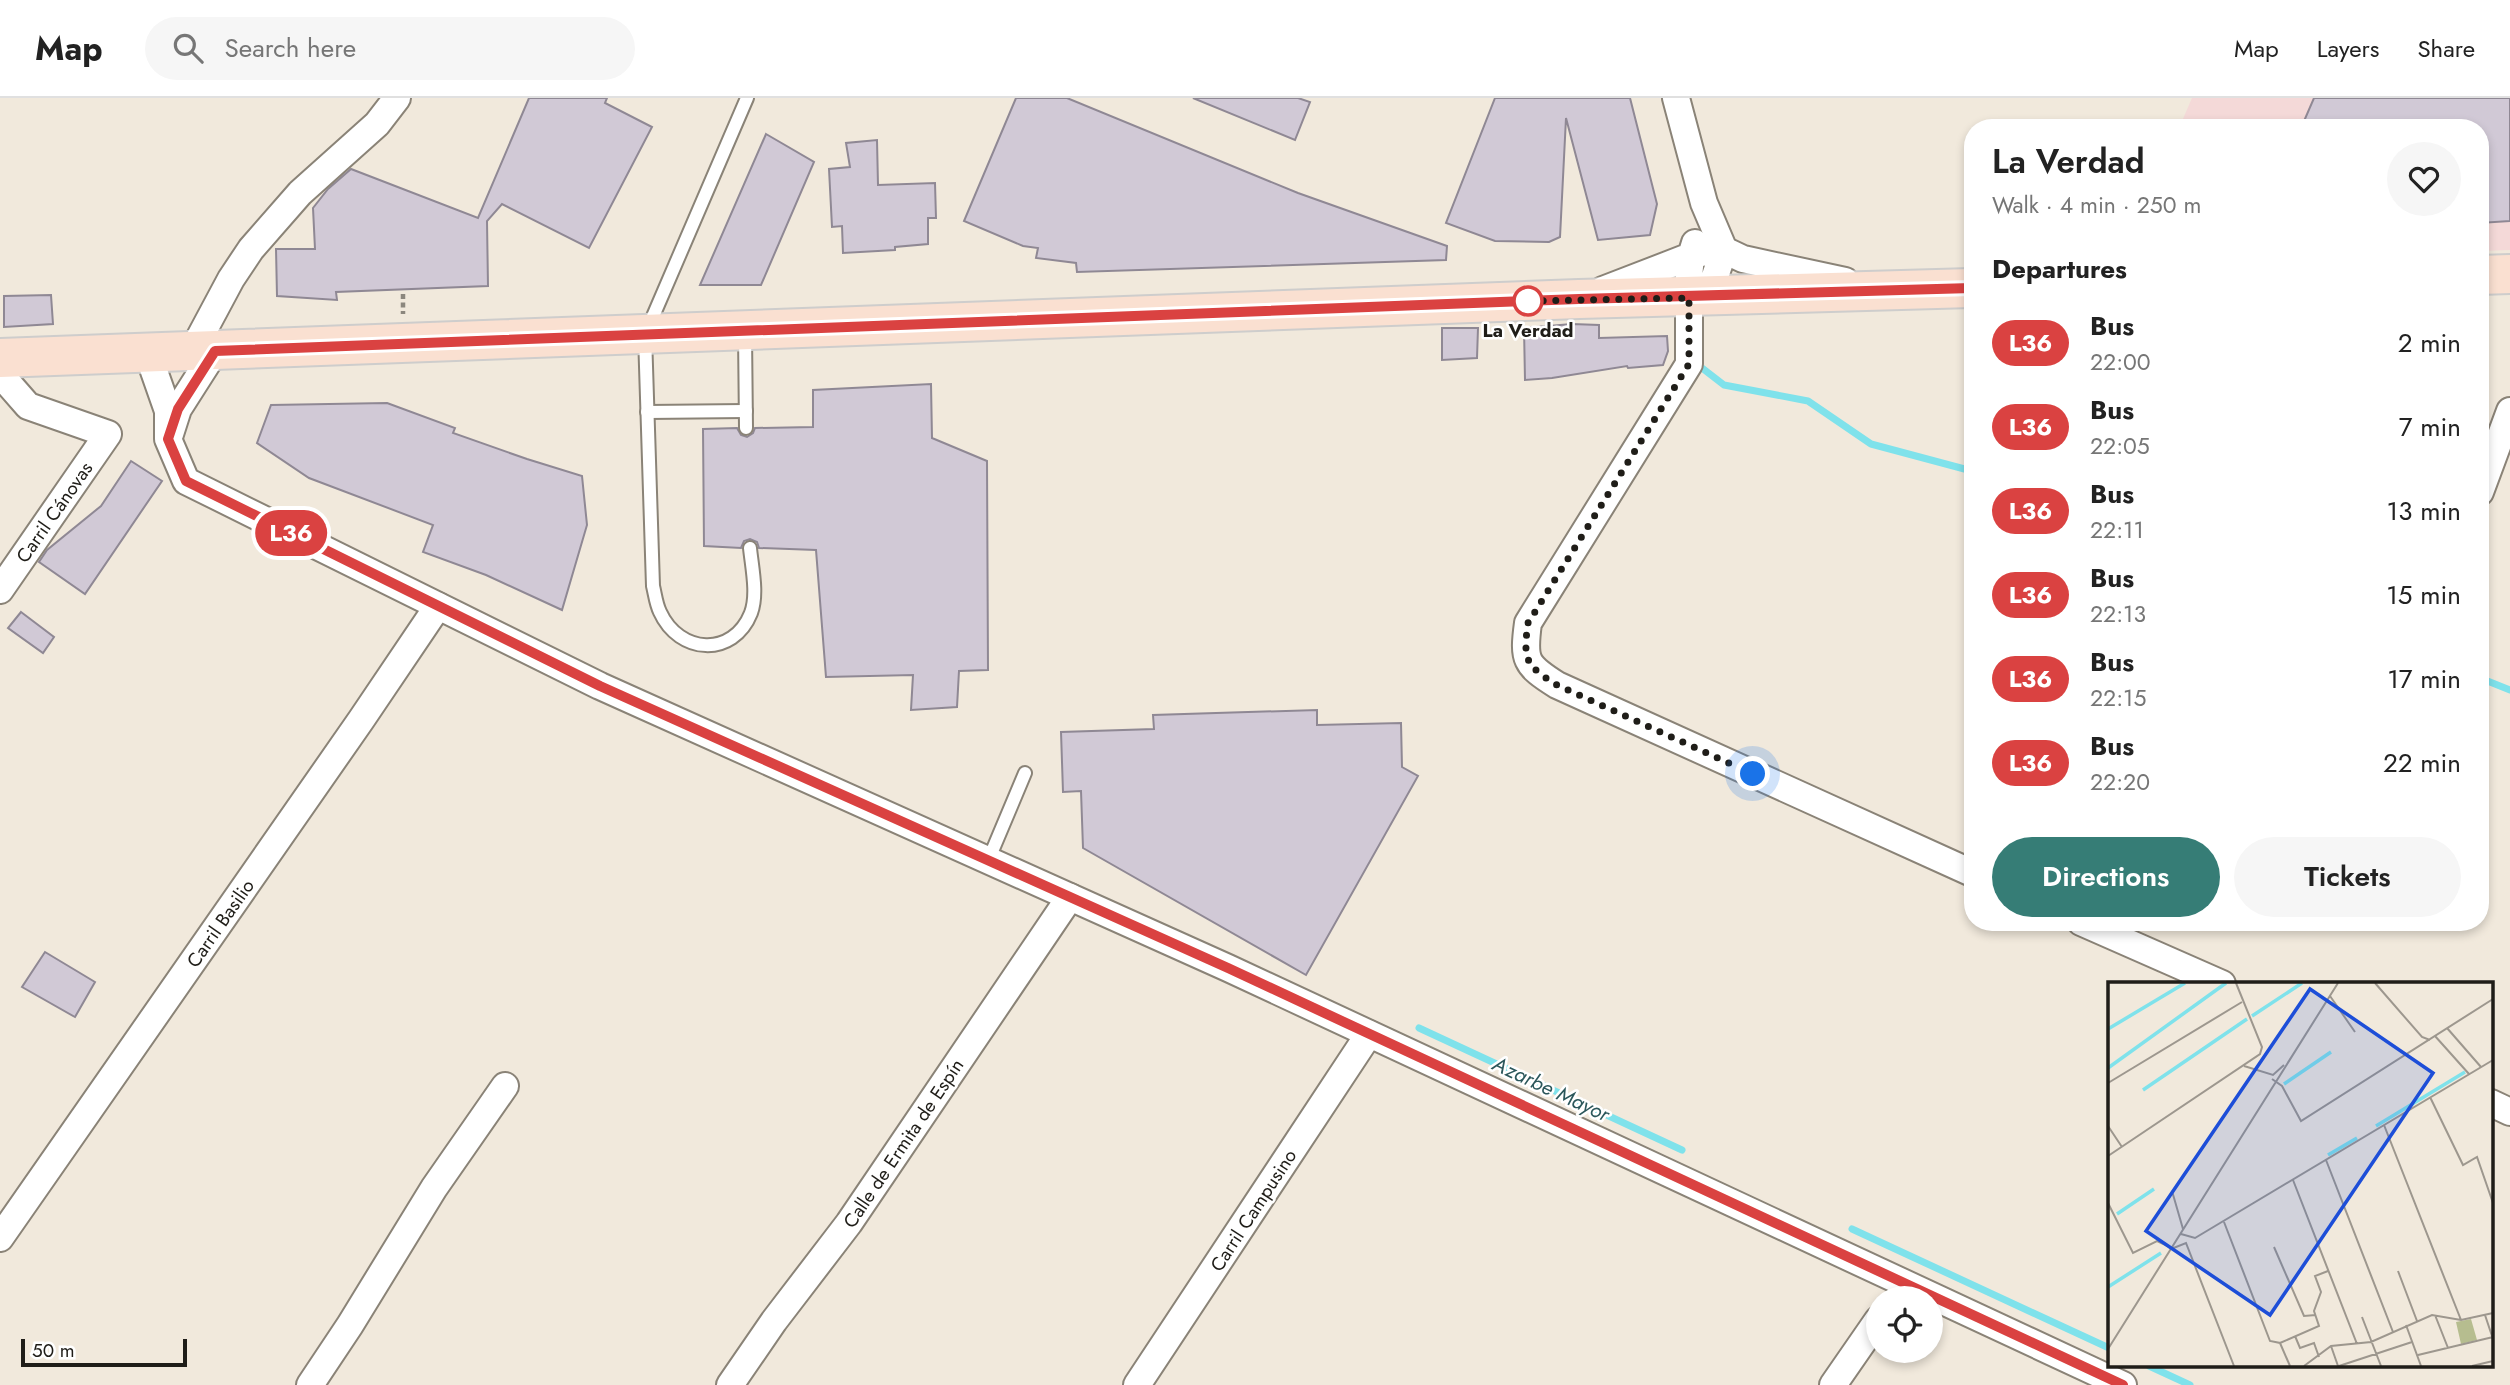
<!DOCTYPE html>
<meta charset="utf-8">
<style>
:root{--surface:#fff;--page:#f6f6f6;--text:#222;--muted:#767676;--line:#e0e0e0;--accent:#367d76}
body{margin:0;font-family:Jost,sans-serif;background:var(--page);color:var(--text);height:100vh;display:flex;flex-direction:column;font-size:26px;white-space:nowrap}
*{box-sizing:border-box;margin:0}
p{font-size:23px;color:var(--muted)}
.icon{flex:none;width:38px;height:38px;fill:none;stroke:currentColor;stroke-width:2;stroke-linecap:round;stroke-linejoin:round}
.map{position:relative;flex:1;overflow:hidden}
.panel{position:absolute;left:1964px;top:21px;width:525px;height:812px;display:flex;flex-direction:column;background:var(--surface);border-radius:28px;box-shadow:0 4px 10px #0003}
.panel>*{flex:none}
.badge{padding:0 14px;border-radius:23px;font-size:24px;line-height:46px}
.controls{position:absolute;left:1866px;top:1188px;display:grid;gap:14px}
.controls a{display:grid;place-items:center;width:77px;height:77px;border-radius:50%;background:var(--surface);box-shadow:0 4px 10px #0003;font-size:35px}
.scale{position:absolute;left:21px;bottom:18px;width:166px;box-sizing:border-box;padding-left:7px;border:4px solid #1f1d18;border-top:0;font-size:19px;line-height:24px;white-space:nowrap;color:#1f1d18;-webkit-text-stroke:5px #fff;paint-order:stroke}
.you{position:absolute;width:35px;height:35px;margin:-18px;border:5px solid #fff;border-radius:50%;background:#1a73e8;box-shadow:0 0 0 10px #1a73e833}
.map>.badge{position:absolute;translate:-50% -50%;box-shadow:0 0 0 4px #fff}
h2{padding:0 28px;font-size:26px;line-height:63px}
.round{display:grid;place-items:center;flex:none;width:74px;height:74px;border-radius:37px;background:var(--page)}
.head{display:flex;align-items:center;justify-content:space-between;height:119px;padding:0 28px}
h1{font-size:33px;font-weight:600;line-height:52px}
.action{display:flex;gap:14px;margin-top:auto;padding:14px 28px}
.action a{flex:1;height:80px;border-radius:42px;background:var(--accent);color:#fff;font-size:28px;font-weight:600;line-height:80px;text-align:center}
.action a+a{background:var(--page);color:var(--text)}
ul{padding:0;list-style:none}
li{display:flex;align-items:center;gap:21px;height:84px;padding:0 28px}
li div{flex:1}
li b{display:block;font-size:26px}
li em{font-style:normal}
li .badge{min-width:77px;font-weight:700;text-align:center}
header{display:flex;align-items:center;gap:42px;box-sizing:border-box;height:98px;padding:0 35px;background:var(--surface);border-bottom:2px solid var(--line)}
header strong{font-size:33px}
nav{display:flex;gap:38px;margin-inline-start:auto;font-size:24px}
.search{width:490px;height:63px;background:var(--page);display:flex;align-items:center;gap:18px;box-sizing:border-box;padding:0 24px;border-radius:38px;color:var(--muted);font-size:26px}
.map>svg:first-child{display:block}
.industrial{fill:#f4d9d8}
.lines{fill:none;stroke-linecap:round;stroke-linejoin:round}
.stream{stroke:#7fe2eb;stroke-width:7}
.building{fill:#d1c9d6;stroke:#8f8894;stroke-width:2}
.lane-casing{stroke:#8a8377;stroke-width:16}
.street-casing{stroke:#8a8377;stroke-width:30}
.primary-casing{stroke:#cecdcc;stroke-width:42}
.path{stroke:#8c877e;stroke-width:4.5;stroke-dasharray:5 3.5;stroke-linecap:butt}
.lane{stroke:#fff;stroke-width:12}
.street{stroke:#fff;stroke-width:26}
.primary{stroke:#fae0d1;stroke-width:38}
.line-casing{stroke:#fff;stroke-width:16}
.line{stroke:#da4241;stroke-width:10}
.walk{stroke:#1f1d18;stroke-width:7;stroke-dasharray:0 12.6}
.stop-dot{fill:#fff;stroke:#da4241;stroke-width:3.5}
.labels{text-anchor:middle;stroke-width:5;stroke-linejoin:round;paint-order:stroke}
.stop-label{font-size:19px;font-weight:bold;fill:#1f1d18;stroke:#fff}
.street-label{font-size:19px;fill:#1f1d18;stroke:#fff}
.water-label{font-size:21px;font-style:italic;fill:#2b575b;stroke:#fff}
.inset-river{fill:none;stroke:#7fe2eb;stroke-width:3.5}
.inset-road{fill:none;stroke:#9d978e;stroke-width:2}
.view{fill:#1d4ed8;fill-opacity:0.15;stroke:#1d4ed8;stroke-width:3.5}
.inset-edge{fill:none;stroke:#1f1d18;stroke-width:3.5}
</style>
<header>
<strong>Map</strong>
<div class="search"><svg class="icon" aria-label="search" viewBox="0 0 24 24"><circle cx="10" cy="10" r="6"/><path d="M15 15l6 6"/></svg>Search here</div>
<nav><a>Map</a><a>Layers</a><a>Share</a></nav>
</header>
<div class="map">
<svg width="2510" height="1287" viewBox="0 0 2510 1287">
<rect width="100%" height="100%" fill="#f1e9dc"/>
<!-- industrial -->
<path class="industrial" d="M2192 0H2510V152L2480 153V30H2179Z"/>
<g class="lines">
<!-- stream -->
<g class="stream">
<path d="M1702 270 1724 287 1808 303 1871 346 1972 373"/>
<path d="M2480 580 2510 592"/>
<path d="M1419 930 1682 1052"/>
<path d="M1852 1131 2109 1250"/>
<path d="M2149 1268 2190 1287"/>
</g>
</g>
<!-- building -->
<g class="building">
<path d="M529 0H607L605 5 652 29 589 150 502 106 487 123 488 188 336 194 337 202 277 198 276 151H315L313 110 328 91 351 71 478 120Z"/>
<path d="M1016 0H1067L1298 95 1447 148 1446 162 1077 174 1076 165 1036 160 1038 150 1023 148 964 123Z"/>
<path d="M1193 0H1298L1310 4 1295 42Z"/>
<path d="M1495 0H1630L1657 106 1650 137 1598 142 1566 20 1560 139 1549 144 1495 143 1446 125Z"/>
<path d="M2314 0H2510V123L2480 125V30H2301Z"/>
<path d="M766 36 814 64 761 187H700Z"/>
<path d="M877 42 878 87 935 85 936 120H928V146L895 149V152L843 155 842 128 832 129 829 71 850 69 846 45Z"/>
<path d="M51 197 53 226 4 229V198Z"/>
<path d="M1572 226 1599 227V240L1667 238 1668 253 1663 267 1628 270 1627 268 1552 280 1525 282 1524 230Z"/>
<path d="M1442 230H1478L1477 260 1442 262Z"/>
<path d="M931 286 932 340 987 363 988 572 959 573 957 609 911 612 913 577 826 579 816 452 759 450 757 444 750 441 744 443 741 450 704 448 703 331 737 330 741 337 747 339 753 335 755 330 813 329V292Z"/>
<path d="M387 305 455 330 453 335 527 361 582 378 587 427 562 512 486 477 423 454 433 427 309 380 257 345 271 307Z"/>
<path d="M131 363 162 383 85 496 39 464 47 452 101 408Z"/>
<path d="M21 514 54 539 43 555 8 530Z"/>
<path d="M1317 612V627L1401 625 1402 669 1418 678 1306 877 1083 750 1081 693 1063 694 1061 634 1154 631 1153 617Z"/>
<path d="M45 854 95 884 75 919 22 889Z"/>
</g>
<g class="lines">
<defs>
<g id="lane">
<path d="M747 0 645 237 653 488C655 496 656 506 660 514 679 556 733 560 751 515 758 496 752 470 750 450"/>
<path d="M745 236 746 330"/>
<path d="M647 314 746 313"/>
<path d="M988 763 1025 675"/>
</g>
<g id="street">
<path d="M1676 0 1704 105 1724 152 1743 161 1845 183"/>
<path d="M1603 192 1691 158 1695 145"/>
<path d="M1708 199 1724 152 1704 154 1691 158 1689 179V266L1528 525C1523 562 1525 567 1557 587L1972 775"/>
<path d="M192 254 231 181 251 151 300 95 377 26 397 0"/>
<path d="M148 256 168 313V341L186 383 600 588 1228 870 2123 1287"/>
<path d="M0 276 28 308 108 336 0 492"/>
<path d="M170 336 178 311 215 253"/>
<path d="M2480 394 2510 313"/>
<path d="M2081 824 2222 886"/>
<path d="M2491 1005 2510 1014"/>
<path d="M0 1140 361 622 438 508"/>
<path d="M310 1287 350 1227 434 1090 505 988"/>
<path d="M730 1287 774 1223 849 1125 1070 799"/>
<path d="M1137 1287 1369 936"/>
<path d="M1833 1287 1878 1222"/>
</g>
<g id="primary">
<path d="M2480 177 2510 176"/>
<path d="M0 260 1579 201 1972 190"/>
</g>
</defs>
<!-- lane casing -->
<use href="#lane" class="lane-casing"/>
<!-- street casing -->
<use href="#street" class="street-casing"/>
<!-- primary casing -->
<use href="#primary" class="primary-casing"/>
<!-- path -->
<path class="path" d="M403 196V216"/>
<!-- lane -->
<use href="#lane" class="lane"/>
<!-- street -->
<use href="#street" class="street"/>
<!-- primary -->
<use href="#primary" class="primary"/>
</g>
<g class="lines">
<defs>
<path id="line" d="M1972 190 1579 201 215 253 178 311 168 341 186 383 600 588 1228 870 2123 1287"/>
</defs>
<!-- line casing -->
<use href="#line" class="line-casing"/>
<!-- line -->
<use href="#line" class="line"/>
<!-- walk -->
<path class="walk" d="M1528 203H1523L1689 200V266L1528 525C1523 562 1525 567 1557 587L1753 676"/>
</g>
<!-- markers -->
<circle class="stop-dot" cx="1528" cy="203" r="14"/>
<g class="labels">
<!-- stop labels -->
<g class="stop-label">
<text x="1528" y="239">La Verdad</text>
</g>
<!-- street labels -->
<g class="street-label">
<text transform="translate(54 414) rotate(-55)" y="7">Carril Cánovas</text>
<text transform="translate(220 825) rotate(-55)" y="7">Carril Basilio</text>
<text transform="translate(903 1045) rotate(-56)" y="7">Calle de Ermita de Espín</text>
<text transform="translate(1253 1112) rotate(-57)" y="7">Carril Campusino</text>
</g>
<!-- water labels -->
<g class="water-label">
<text transform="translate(1551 991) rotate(25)" y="7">Azarbe Mayor</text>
</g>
</g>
<!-- overview -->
<g transform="translate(2108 884)">
<rect width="385" height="385" fill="#f1e9dc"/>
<path d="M363 337 369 358 353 362 348 340Z" fill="#b6bd8f"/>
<path class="inset-river" d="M144 34 194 1M0 47 77 1M0 86 118 1M176 102 223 70M35 108 139 37M268 144 357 90M220 173 249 156M9 232 46 207M0 305 53 271"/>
<path class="inset-road" d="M267 1 314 55 322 58M222 14 247 50M339 46 373 85M327 54 361 92M136 84 165 93 176 83M164 97 174 104 193 139 385 17M0 101 134 20M322 115 355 183 369 175 385 221M276 143 353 338M0 144 14 165M0 174 152 72 154 65 128 1M218 178 285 350M185 198 249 362M64 209 75 247M0 221 25 271 49 259 64 266M116 240 162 359 172 361 182 384M73 252 87 256 385 78M166 265 196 334 208 333M63 267 78 261 126 384M290 289 309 339M327 333 340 366M377 333 385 357M254 335 273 384M298 343 313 384M187 354 192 366 206 361 211 375M172 361 211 344 206 329 213 310 207 294 220 289M223 364 230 384M0 367 230 1M310 373 385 355M196 384 223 364 263 360 324 333 353 338 385 331M231 384 304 360M364 384 385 379"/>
<path class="view" d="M202 7 325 91 162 333 38 249Z"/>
<rect width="385" height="385" class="inset-edge"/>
</g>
</svg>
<div class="controls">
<a><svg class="icon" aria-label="locate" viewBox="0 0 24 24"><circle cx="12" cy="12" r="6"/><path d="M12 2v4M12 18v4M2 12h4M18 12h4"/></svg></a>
</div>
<div class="scale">50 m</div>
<div class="you" style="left:1753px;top:676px"></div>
<b class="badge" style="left:291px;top:435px;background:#da4241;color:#fff">L36</b>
<section class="panel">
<div class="head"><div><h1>La Verdad</h1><p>Walk · 4 min · 250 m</p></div><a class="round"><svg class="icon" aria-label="heart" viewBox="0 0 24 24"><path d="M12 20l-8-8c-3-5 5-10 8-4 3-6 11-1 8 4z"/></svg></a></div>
<h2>Departures</h2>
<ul>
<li><span class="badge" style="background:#da4241;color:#fff">L36</span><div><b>Bus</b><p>22:00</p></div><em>2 min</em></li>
<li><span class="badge" style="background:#da4241;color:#fff">L36</span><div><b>Bus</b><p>22:05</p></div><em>7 min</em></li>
<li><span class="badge" style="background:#da4241;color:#fff">L36</span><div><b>Bus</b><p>22:11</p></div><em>13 min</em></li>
<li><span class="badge" style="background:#da4241;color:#fff">L36</span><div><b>Bus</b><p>22:13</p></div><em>15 min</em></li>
<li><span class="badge" style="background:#da4241;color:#fff">L36</span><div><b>Bus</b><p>22:15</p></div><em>17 min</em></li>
<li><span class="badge" style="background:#da4241;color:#fff">L36</span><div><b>Bus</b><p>22:20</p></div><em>22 min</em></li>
</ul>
<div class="action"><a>Directions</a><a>Tickets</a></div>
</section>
</div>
